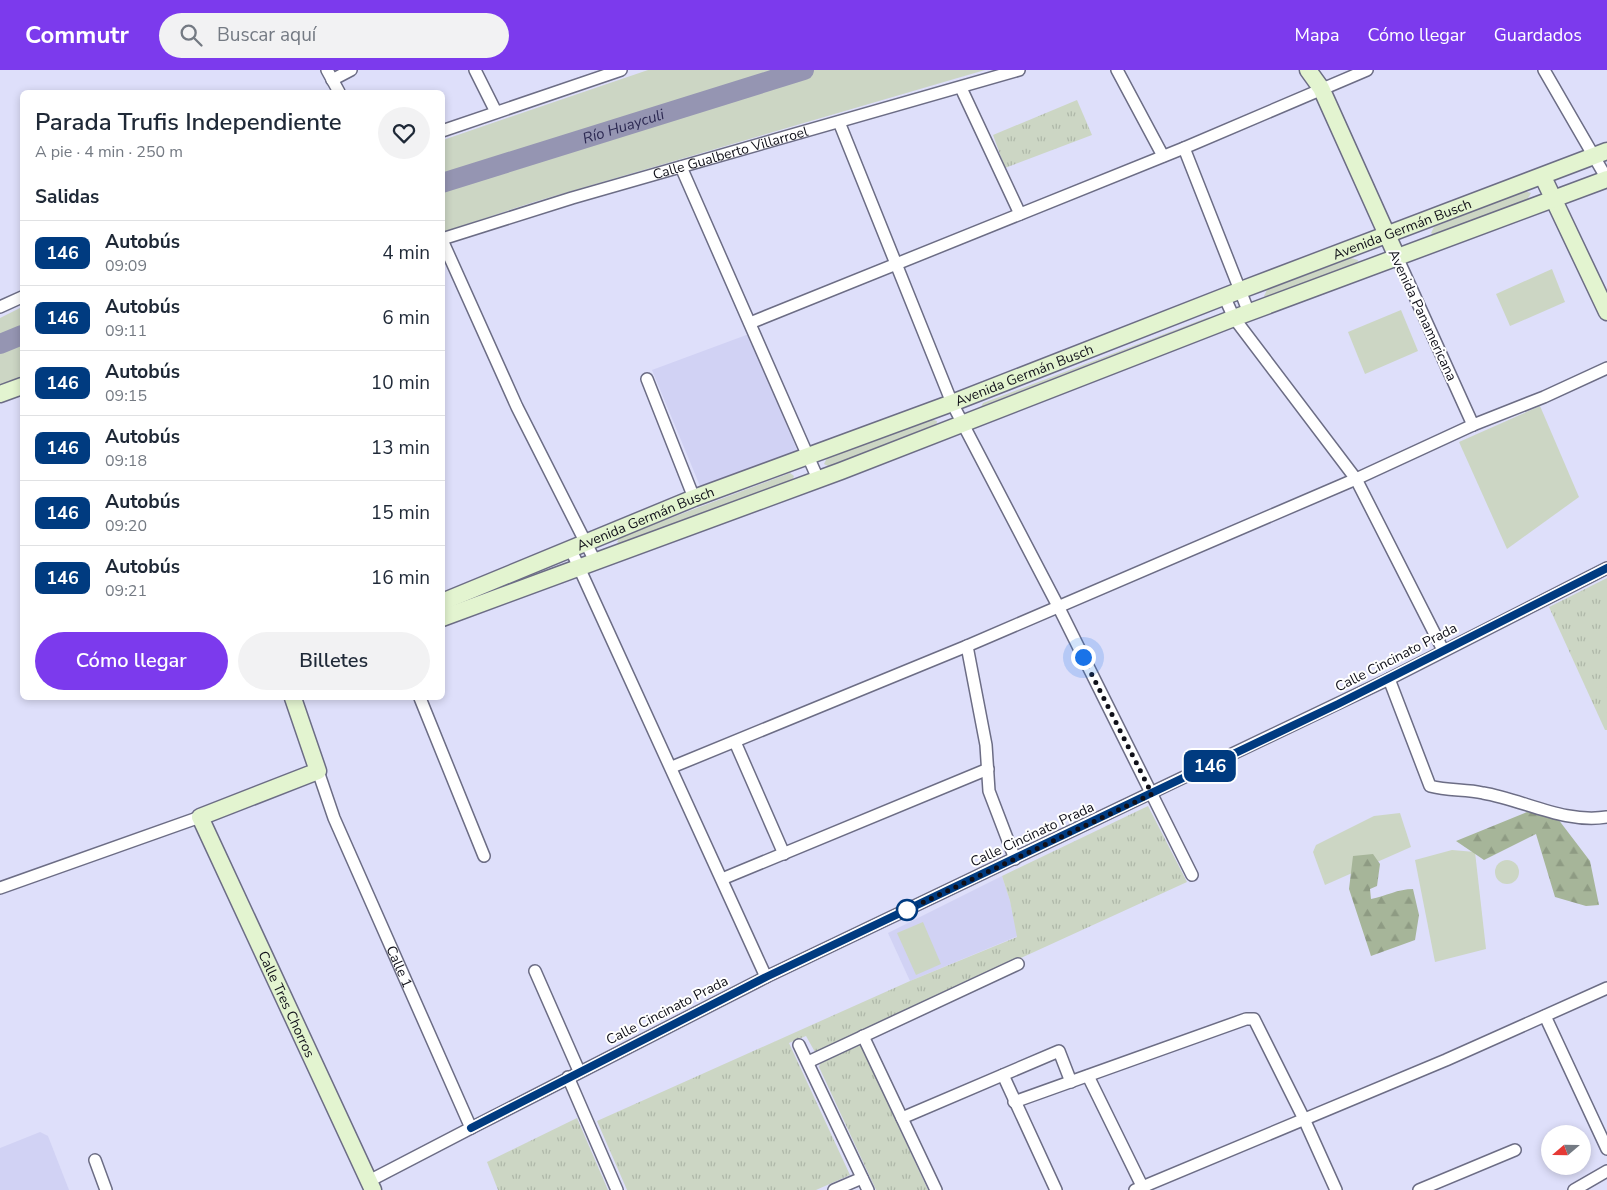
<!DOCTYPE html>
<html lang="es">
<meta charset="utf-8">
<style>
:root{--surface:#fff;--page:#f2f2f3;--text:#1f2937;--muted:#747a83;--line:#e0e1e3;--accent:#7c3aed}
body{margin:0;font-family:"Nunito Sans",sans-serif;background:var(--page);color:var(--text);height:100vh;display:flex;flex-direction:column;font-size:19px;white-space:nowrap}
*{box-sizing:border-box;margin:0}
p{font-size:16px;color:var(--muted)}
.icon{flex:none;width:28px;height:28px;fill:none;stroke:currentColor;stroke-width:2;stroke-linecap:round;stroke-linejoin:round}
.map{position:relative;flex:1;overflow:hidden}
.side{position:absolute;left:20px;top:20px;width:425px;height:610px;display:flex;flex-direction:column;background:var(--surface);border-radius:8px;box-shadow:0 2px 8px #0003}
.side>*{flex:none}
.badge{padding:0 10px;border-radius:8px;font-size:18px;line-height:32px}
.needle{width:32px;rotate:250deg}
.controls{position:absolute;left:1541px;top:1055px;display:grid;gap:10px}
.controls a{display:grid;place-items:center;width:50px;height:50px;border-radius:50%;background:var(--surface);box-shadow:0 2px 8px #0003;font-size:25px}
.you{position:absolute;width:25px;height:25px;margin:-12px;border:4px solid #fff;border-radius:50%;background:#1a73e8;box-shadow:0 0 0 8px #1a73e833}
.map>.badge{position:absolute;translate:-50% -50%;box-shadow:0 0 0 2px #fff}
h2{padding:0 15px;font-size:19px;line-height:45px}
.round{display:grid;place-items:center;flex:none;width:52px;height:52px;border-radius:26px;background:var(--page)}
.head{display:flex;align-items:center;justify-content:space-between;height:85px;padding:0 15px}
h1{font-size:24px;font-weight:600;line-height:38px}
.primary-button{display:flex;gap:10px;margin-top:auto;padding:10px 15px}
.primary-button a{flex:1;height:58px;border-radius:30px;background:var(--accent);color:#fff;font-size:20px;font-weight:600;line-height:58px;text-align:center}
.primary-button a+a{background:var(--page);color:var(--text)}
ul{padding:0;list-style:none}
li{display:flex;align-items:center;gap:15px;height:65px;padding:0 15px;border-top:1px solid var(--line)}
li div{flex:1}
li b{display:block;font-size:19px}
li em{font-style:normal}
li .badge{min-width:55px;font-weight:700;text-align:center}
header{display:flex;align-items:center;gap:30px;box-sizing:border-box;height:70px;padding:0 25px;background:var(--accent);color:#fff}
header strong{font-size:24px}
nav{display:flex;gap:28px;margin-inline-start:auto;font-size:18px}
.search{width:350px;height:45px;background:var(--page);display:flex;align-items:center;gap:12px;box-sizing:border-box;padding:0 18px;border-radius:28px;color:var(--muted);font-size:19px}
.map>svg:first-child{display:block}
.built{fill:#d1d2f4}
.grass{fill:#ccd6c4}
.forest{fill:url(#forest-firs)}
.park{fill:url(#park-tufts)}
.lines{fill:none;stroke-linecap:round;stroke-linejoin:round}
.river{stroke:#9595b2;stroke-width:20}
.street-casing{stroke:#6c6d85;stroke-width:14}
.secondary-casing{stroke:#6c6d85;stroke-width:19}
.street{stroke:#fff;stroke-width:11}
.secondary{stroke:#e3f4d0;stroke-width:16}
.line-casing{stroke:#fff;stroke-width:11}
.line{stroke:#003b80;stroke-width:8}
.walk{stroke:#101019;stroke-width:5;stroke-dasharray:0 9}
.stop-dot{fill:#fff;stroke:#003b80;stroke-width:2.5}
.labels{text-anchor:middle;stroke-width:4;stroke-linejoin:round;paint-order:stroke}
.street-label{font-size:14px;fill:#101019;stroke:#fff}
.water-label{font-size:15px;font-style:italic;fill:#2c2952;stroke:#fff}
</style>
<header>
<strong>Commutr</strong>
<div class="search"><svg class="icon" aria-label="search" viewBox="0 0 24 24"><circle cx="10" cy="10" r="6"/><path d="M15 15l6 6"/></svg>Buscar aquí</div>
<nav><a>Mapa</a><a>Cómo llegar</a><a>Guardados</a></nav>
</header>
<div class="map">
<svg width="1607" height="1120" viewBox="0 0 1607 1120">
<defs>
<pattern id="forest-firs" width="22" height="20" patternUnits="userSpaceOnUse" patternTransform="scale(1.25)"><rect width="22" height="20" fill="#a6b599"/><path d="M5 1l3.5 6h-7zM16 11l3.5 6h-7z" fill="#8e9b83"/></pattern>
<pattern id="park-tufts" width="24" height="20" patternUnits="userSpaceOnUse" patternTransform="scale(1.25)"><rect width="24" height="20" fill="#ccd6c4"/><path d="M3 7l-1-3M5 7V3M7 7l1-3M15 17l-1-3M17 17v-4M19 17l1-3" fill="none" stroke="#aeb7a8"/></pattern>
</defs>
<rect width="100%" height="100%" fill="#dedffa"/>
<!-- built -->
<g class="built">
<path d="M749 264 797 380 700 416 652 300Z"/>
<path d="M1002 806 1010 831 1018 866 910 911 888 863Z"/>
<path d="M40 1062 48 1066 69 1120H0V1078Z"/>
</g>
<!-- grass -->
<g class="grass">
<path d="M648 0H985L534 132 443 162V70Z"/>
<path d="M1524 121 1531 123 1527 130 1435 166 1431 163 1434 157Z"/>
<path d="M1351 188 1358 190 1357 195 1266 228 1264 226 1267 220Z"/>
<path d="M1552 199 1565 232 1510 256 1496 224Z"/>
<path d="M22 237V309L0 319V248Z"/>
<path d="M1401 240 1418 281 1365 304 1348 262Z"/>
<path d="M1209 247 1213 250 980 339 983 333Z"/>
<path d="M1540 336 1579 427 1507 479 1459 372Z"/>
<path d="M930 349 937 351 936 357 830 397 824 394 827 388Z"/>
<path d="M790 403 794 406 792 411 621 475 617 472 620 467Z"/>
<path d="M1400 743 1411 777 1325 815 1313 782 1316 775 1374 746Z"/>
<path d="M1452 780 1475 782 1486 879 1435 892 1415 790Z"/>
<circle cx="1507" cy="802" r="12"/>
<path d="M923 852 941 894 916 905 897 863Z"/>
</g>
<!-- forest -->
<g class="forest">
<path d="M1527 742 1558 749 1590 791 1599 835 1586 836 1555 827 1536 764 1484 790 1456 771Z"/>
<path d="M1373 784 1380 794 1377 816 1370 819 1371 829C1386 826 1398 819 1413 819L1419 845 1415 870 1371 886 1349 819 1353 786Z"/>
</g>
<!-- park -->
<g class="park">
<path d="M1077 30 1092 65 1005 98 993 65Z"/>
<path d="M1607 508V660H1605L1549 537Z"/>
<path d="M1148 736 1187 812 815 982 806 966 789 973 850 1105 816 1120H627L597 1051 910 911 1017 867 1010 831 1002 806Z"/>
<path d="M855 975H861L928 1120H876L819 997 821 991Z"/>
<path d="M577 1048 608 1120H498L487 1092Z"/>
</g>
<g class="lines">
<!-- river -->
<g class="river">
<path id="s1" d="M442 113 804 0"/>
<path d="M0 274 22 265"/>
</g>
<defs>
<g id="street">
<path d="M327 0 339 22"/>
<path d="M475 0 496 42"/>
<path d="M1117 0 1163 86"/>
<path d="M1544 0 1607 109"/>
<path d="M332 10 351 0"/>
<path d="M961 18 1020 144"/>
<path d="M839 52 952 333 1058 536 1192 805"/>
<path d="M442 61 621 0"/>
<path d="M1184 78 1249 243"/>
<path d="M681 97 818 409"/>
<path id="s2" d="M442 169 572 128 1019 0"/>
<path d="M442 170 517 337 595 491"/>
<path d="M1397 187 1473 355"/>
<path d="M1224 226 1234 248 1356 409 1443 580"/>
<path d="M0 237 22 227"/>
<path d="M750 253 1184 78 1367 0"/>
<path d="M647 309 694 428"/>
<path d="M571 480 766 907"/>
<path d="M967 576 986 675 989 721 1015 789"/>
<path d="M1389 609 1430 716C1448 721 1465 719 1483 723 1524 730 1565 754 1607 747"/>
<path d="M420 628 484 786"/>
<path d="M735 672 784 784"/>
<path d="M672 697 967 576 1356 409 1473 355 1544 327 1607 298"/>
<path id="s3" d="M318 701 334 748 471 1058 369 1111"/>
<path d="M722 809 988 699"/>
<path d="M0 818 200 747"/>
<path d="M535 901 579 1001"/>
<path d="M1545 946 1607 1079"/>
<path d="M863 966 936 1120"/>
<path d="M799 975 868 1120"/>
<path d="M808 992 1018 894"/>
<path d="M1003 1005 1056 1120"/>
<path d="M1088 1006 1144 1120"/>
<path d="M568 1007 617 1120"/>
<path d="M1014 1032 1246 949H1254L1304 1049 1336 1120"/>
<path d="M902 1048 1059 981 1071 1012"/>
<path d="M471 1058 766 907 1389 609 1607 498"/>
<path d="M95 1090 106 1120"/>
<path d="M834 1120 862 1108"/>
<path d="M1135 1120 1446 990 1607 918"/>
<path d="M1419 1120 1515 1080"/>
<path d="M1574 1120 1607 1101"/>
</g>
<g id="secondary">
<path d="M1308 0 1321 18 1397 187"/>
<path d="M1543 107 1607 242"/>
<path d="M0 324 22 316"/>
<path id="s4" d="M442 532 694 428 952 333 1241 220 1607 81"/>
<path d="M442 548 841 401 1234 248 1607 109"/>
<path id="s5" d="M293 628 318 701 200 747 373 1120"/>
</g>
</defs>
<!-- street casing -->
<use href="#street" class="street-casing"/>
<!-- secondary casing -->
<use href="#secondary" class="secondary-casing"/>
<!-- street -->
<use href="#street" class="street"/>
<!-- secondary -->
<use href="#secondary" class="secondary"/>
</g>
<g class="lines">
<defs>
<path id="line" d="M471 1058 766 907 1338 634 1607 498"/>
</defs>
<!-- line casing -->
<use href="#line" class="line-casing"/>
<!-- line -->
<use href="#line" class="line"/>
<!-- walk -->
<path class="walk" d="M907 840 1152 724 1083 587"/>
</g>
<!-- markers -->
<circle class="stop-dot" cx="907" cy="840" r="10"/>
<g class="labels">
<!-- street labels -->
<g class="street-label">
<text dy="5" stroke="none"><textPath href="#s2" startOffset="301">Calle Gualberto Villarroel</textPath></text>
<text dy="5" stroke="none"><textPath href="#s4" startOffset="1030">Avenida Germán Busch</textPath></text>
<text transform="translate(1423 245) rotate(65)" y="5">Avenida Panamericana</text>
<text dy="5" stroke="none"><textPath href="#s4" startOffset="625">Avenida Germán Busch</textPath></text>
<text dy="5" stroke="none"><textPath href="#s4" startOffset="220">Avenida Germán Busch</textPath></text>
<text transform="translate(1396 587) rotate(-27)" y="5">Calle Cincinato Prada</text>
<text transform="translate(1032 764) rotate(-25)" y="5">Calle Cincinato Prada</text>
<text dy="5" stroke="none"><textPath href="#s3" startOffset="212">Calle 1</textPath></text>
<text dy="5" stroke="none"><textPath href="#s5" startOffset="410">Calle Tres Chorros</textPath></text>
<text transform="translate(667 940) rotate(-27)" y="5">Calle Cincinato Prada</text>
</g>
<!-- water labels -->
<g class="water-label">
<text dy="5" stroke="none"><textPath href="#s1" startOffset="190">Río Huayculi</textPath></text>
</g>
</g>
</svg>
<div class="controls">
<a><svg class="needle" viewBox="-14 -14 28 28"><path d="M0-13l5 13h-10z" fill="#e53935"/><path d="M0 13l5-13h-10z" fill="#747a83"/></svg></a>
</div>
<div class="you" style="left:1083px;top:587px"></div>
<b class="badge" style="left:1210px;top:696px;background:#003b80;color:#fff">146</b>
<section class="side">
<div class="head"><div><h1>Parada Trufis Independiente</h1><p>A pie · 4 min · 250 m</p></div><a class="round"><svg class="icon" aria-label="heart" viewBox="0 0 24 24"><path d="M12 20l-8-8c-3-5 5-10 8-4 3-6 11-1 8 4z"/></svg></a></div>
<h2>Salidas</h2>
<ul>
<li><span class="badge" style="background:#003b80;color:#fff">146</span><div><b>Autobús</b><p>09:09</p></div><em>4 min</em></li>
<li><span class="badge" style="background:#003b80;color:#fff">146</span><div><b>Autobús</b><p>09:11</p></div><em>6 min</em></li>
<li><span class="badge" style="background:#003b80;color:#fff">146</span><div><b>Autobús</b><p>09:15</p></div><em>10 min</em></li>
<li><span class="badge" style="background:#003b80;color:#fff">146</span><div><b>Autobús</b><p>09:18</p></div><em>13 min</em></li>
<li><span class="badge" style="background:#003b80;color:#fff">146</span><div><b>Autobús</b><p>09:20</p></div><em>15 min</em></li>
<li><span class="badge" style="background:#003b80;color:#fff">146</span><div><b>Autobús</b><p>09:21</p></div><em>16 min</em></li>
</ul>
<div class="primary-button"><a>Cómo llegar</a><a>Billetes</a></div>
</section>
</div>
